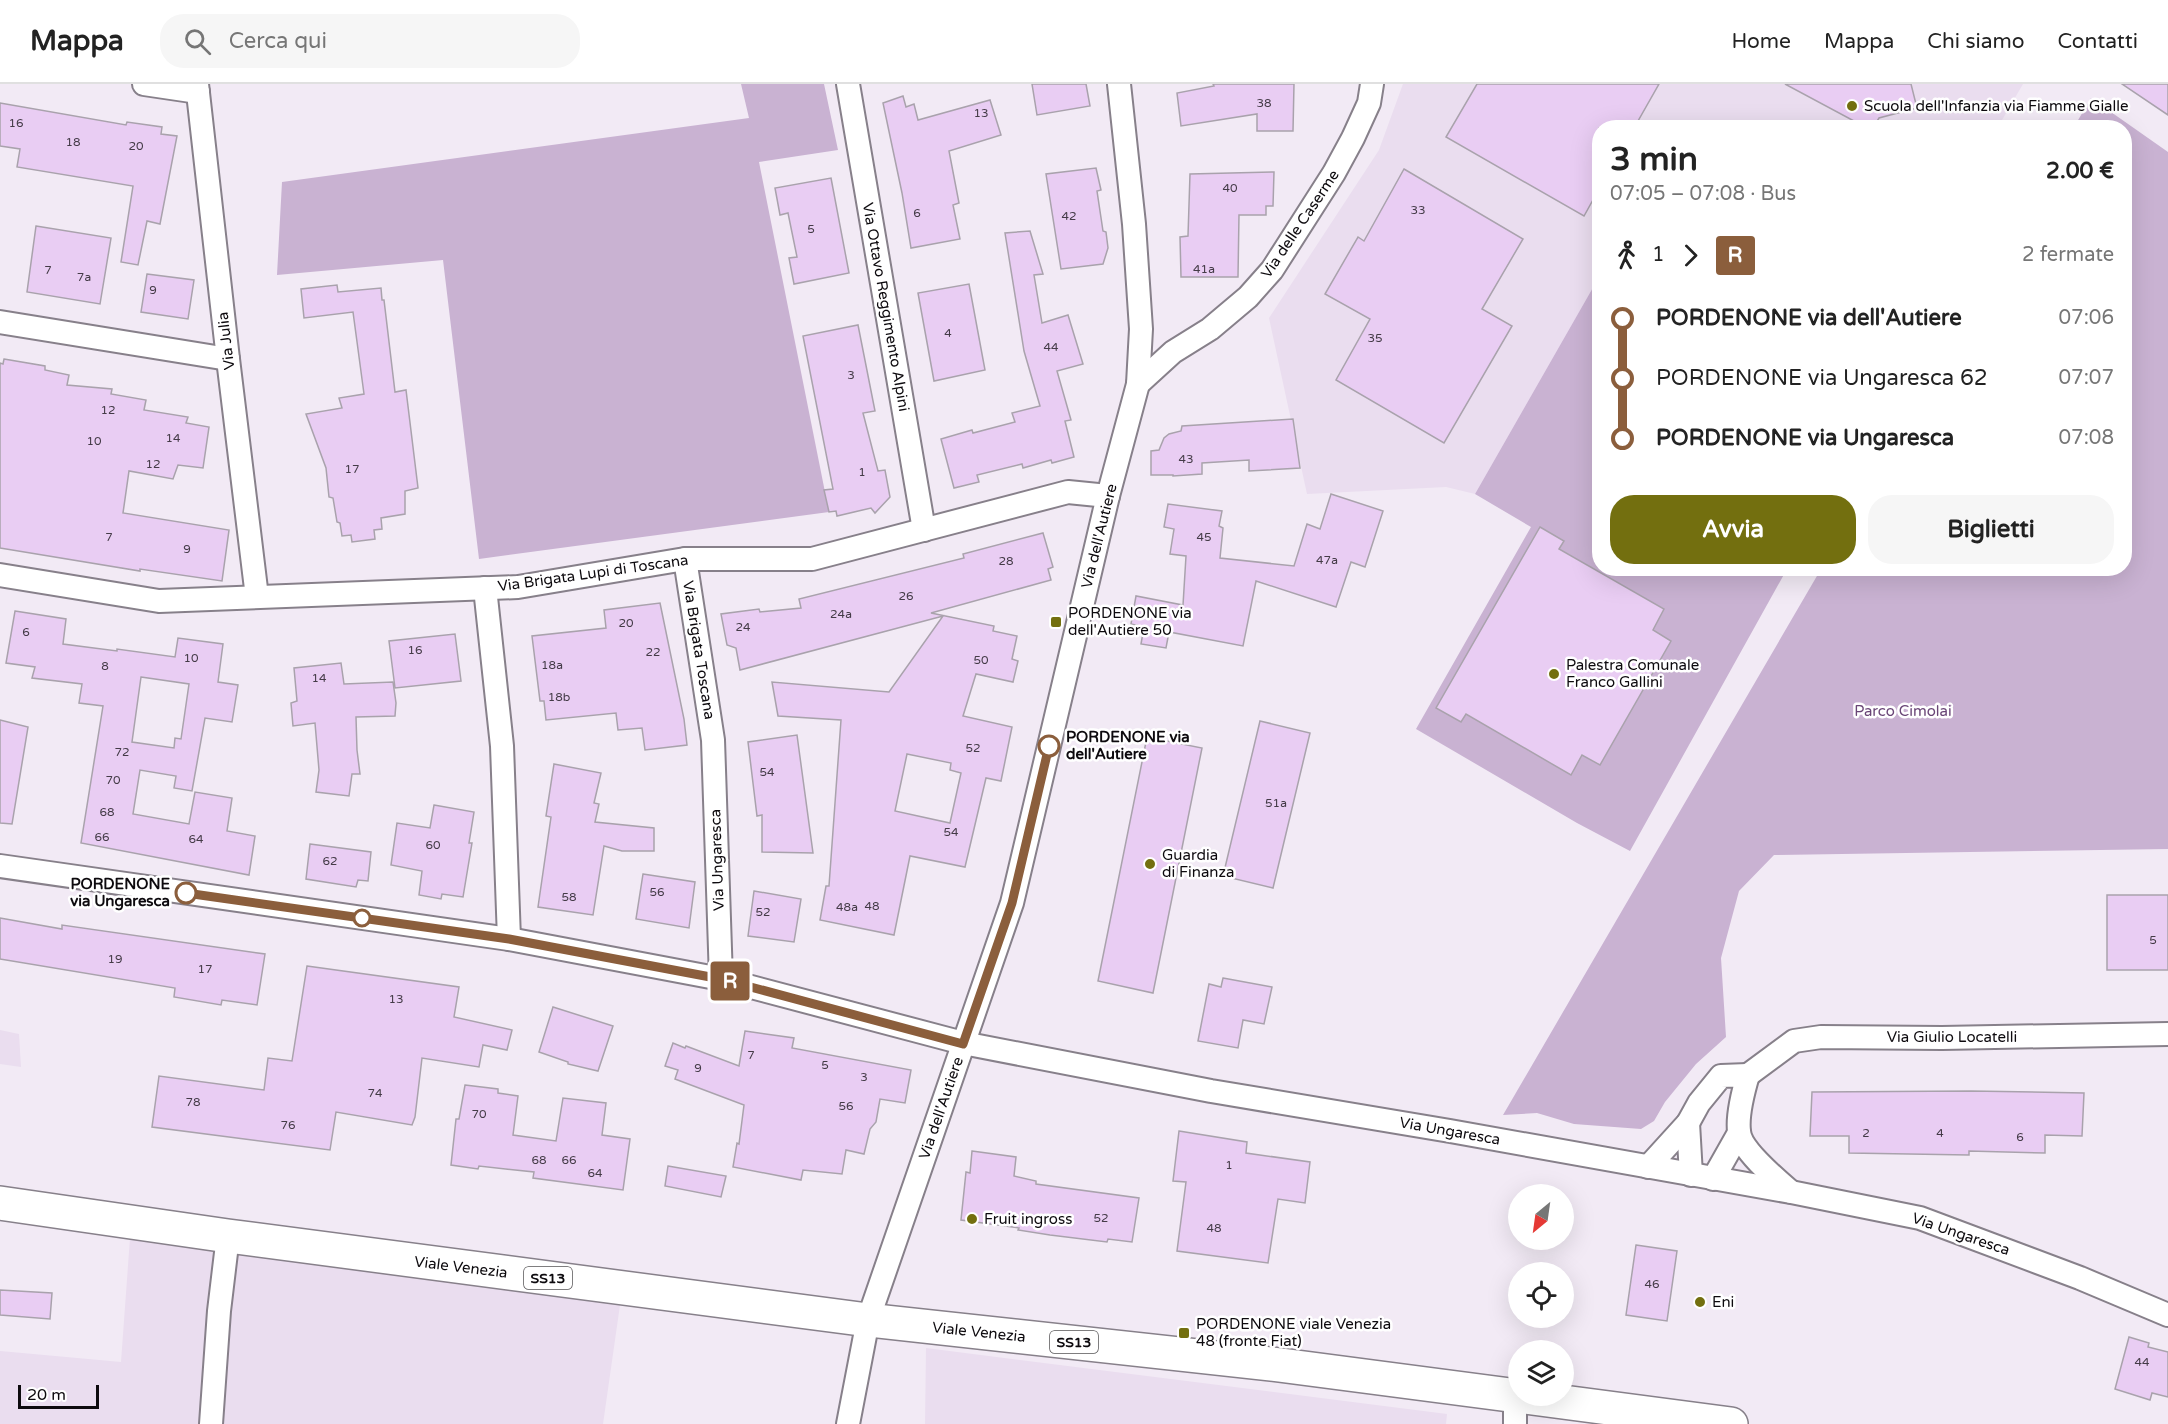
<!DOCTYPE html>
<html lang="it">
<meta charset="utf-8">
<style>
:root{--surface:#fff;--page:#f6f6f6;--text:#222;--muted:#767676;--line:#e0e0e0;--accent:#736f0f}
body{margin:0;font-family:"Varela Round",sans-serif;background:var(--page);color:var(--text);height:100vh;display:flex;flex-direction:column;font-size:22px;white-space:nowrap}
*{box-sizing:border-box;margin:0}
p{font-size:20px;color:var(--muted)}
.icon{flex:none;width:33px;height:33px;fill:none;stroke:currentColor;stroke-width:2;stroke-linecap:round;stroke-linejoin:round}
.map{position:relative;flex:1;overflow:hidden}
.details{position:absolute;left:1592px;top:36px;width:540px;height:456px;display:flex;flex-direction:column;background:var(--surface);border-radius:24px;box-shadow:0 6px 24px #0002}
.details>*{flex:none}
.badge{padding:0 12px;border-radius:4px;font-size:21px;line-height:39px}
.needle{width:39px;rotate:209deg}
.fabs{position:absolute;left:1508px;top:1100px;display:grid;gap:12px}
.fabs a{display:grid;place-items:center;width:66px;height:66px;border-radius:50%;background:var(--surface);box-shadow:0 6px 24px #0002;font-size:30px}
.scale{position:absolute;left:18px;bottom:15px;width:81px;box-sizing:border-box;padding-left:6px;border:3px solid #0d0a0e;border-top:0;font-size:16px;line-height:21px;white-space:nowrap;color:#0d0a0e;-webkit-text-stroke:4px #fff;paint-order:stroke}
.map>.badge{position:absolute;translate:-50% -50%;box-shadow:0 0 0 3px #fff}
.legs{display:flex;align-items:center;gap:9px;height:66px;padding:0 18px;font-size:20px}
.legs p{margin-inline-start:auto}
.head{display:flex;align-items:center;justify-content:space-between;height:102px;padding:0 18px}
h1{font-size:33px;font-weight:800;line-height:45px}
.button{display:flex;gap:12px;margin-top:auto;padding:12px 18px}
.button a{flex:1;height:69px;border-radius:24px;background:var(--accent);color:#fff;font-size:24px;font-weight:800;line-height:69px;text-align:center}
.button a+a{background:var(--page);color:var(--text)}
ul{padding:0 18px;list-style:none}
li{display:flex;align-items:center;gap:21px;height:60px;font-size:22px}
li i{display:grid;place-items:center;width:9px;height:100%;margin:0 8px;background:currentColor}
li i::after{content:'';width:15px;height:15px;margin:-8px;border:4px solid;border-radius:50%;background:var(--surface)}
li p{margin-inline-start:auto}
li:first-child i{background:linear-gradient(#0000 50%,currentColor 0)}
li:last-child i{background:linear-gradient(currentColor 50%,#0000 0)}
header{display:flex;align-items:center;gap:36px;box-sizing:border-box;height:84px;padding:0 30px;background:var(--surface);border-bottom:2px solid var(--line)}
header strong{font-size:28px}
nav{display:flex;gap:33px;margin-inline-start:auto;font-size:21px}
.search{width:420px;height:54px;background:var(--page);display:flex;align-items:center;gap:15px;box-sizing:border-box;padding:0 21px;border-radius:24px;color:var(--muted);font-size:22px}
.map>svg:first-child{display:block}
.built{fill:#eaddef}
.green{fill:#c9b2d2}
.building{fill:#e9cdf3;stroke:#a9a2ac;stroke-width:1.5;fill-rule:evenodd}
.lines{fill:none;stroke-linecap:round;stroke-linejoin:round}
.minor-casing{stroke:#87808a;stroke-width:26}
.primary-casing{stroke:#87808a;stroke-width:36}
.minor{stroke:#fff;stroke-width:22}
.primary{stroke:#fff;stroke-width:33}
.line-1-casing{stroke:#fff;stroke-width:14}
.line-1{stroke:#8b5e3c;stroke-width:9}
.poi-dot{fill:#736f0f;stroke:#fff;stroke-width:2}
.stop-1-dot{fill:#fff;stroke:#8b5e3c;stroke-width:3}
.labels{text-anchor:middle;stroke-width:5;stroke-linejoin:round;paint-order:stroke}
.number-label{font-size:12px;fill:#443b47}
.shield{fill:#fff;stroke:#565456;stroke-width:1.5}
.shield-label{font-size:14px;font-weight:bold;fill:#0d0a0e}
.poi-label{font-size:15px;fill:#0d0a0e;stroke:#fff;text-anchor:start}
.street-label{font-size:15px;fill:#0d0a0e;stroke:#fff}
.park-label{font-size:15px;fill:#694576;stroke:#fff}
.stop-label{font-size:15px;font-weight:bold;fill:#0d0a0e;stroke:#fff;text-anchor:start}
</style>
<header>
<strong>Mappa</strong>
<div class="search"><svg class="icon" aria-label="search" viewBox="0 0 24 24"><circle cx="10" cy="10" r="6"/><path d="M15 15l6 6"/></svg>Cerca qui</div>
<nav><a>Home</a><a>Mappa</a><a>Chi siamo</a><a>Contatti</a></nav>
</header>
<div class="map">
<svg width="2168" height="1340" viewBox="0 0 2168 1340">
<rect width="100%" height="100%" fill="#f2eaf5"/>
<!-- built -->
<g class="built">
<path d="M1403 0H2023L1998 43 1599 44V193L1475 410 1446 403 1307 410 1269 234 1379 66Z"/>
<path d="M0 946 19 950 21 983 0 980Z"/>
<path d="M130 1154 620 1221 603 1340H0V1267L121 1278Z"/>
<path d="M926 1264 1447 1330 1446 1340H925Z"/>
</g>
<!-- green -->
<g class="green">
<path d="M741 0H824L838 66 759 78 829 428 479 475 443 176 277 191 282 98 749 34Z"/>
<path d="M2091 14 2168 68V765L1774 771 1739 807 1721 874 1726 953 1696 980 1665 1018 1654 1037 1641 1045 1574 1040 1537 1029 1503 1031 1821 485 2124 484V44L2074 43Z"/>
<path d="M1599 193V484L1787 485 1630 767 1577 739 1416 645 1531 443 1475 410Z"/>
</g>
<!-- building -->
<g class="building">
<path d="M1032 0H1086L1090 22 1037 31Z"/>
<path d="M1213 0H1294L1293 47H1257V30L1181 42 1177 9 1214 2Z"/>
<path d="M1477 0H1659L1634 44H1599V105L1584 132 1446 53Z"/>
<path d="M1785 0H1911L1917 24 1879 34 1873 44H1867Z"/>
<path d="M2122 0H2168V31Z"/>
<path d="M903 12 906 23 914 20 918 36 990 16 1001 51 949 67 959 119 953 121 960 155 911 164 902 109 883 19Z"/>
<path d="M0 19 126 41 127 38 162 43 161 50 177 52 160 140 147 137 138 181 121 178 133 102 17 83 20 65 0 62Z"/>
<path d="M1096 84 1101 106 1097 107 1103 147 1106 148 1108 164 1103 180 1061 185 1046 90Z"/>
<path d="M1404 85 1523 155 1482 225 1512 242 1444 359 1336 296 1370 235 1325 210 1358 153 1364 157Z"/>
<path d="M1274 88 1273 122H1266V131H1239L1238 193H1181L1180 153 1188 152 1190 90Z"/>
<path d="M831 94 849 189 794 200 789 174 797 173 788 129 780 131 775 104Z"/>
<path d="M36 142 111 154 100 220 27 208Z"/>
<path d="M1030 147 1043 190 1034 191 1042 239 1068 231 1083 280 1057 287 1071 336 1065 337 1074 373 1052 379 1051 376 1023 384 1022 380 977 391 979 398 954 404 941 355 972 346 973 349 1015 338 1012 329 1040 322 1024 267 1005 149Z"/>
<path d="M147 190 194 196 188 235 141 228Z"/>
<path d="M969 200 985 286 934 297 918 209Z"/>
<path d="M337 201 338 208 381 204 382 216H384L395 308 406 306 418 404 405 407V430L381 434 382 445 374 446 375 455 352 458 351 451 342 452 340 439 337 438 333 414 329 413 326 384 306 330 342 324 339 314 364 310 353 228 304 234 301 205Z"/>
<path d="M858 241 875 327 863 329 878 387 885 386 890 413 875 429 871 424 837 432 836 427 829 428 824 406 833 405 803 252Z"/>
<path d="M4 275 45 282V286L69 291 67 301 112 305 111 310 146 316 144 326 188 333 186 339 209 343 203 384 178 381 173 395 129 387 123 429 229 446 222 497 140 485V487L0 464V279L3 280Z"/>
<path d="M1293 335 1300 384 1249 387V376L1202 379V390L1173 392V391H1151V367L1159 366 1164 354 1169 350 1181 347 1182 342Z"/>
<path d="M1331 410 1383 427 1365 483 1351 478 1336 523 1256 497 1243 562 1169 548 1166 564 1141 560 1144 543 1131 540 1136 512 1183 521 1186 472 1170 470 1174 445 1164 443 1168 420 1222 427 1219 442 1223 444 1220 474 1294 482 1307 440 1320 445Z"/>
<path d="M1540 443 1564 457 1559 465 1664 525 1653 546 1671 557 1600 681 1582 671 1571 691 1466 630 1461 638 1436 624Z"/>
<path d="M1043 449 1053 483 1048 485 1051 496 931 529 994 542 993 547 1017 552 1012 575 1018 577 1013 598 976 590 963 632 1012 643 1001 697 986 694 965 783 910 772 894 851 820 836 826 802H829L841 636 778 632 772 598 889 608 943 532 740 586 736 564 727 561 721 530 759 525 760 528 801 524 799 515 964 474 963 470ZM907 670 951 679 950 686 961 689 950 739 895 727Z"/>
<path d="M660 519 684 635 687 661 645 666 642 644 618 646 616 629 546 636 544 617H540L532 552 606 544 604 526Z"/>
<path d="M15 527 66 535 63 560 117 567V565L175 573 178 554 223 560 218 598 238 601 232 638 205 634 192 707 174 704 176 692 140 686 133 730 189 740 195 708 232 714 227 747 255 752 249 791 81 759 103 622 79 619 82 600 32 594 35 583 6 579ZM141 593 189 600 181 655 175 654 174 664 132 658Z"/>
<path d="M455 550 461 597 395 604 389 557Z"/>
<path d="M341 579 344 600 393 598 396 619 395 632 356 633 357 666 360 690H352L349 712 316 708 319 686 315 639 293 642 291 619 297 617 294 584Z"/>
<path d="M0 636 28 643 12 740 0 739Z"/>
<path d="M1260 637 1310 649 1273 804 1223 792Z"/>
<path d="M797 651 813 769 762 768V731L757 732 748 658Z"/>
<path d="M1147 653 1202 664 1153 909 1098 897Z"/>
<path d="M554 680 601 689 594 719 599 720 595 738 654 744V767H622L604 762 593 831 538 823 551 733 546 732Z"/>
<path d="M434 721 474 728 469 759H472L463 813 442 810 441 815 419 811 422 787 391 781 397 739 430 744Z"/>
<path d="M310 760 371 768 368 797 358 796 356 803 306 795Z"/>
<path d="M643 790 695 798 689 844 636 835Z"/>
<path d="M754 807 801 815 794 858 748 852Z"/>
<rect x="2107" y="811" width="61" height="75"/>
<path d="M0 834 62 845V841L265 870 257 921 222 916 221 921 174 913 175 904 0 875Z"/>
<path d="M307 882 459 903 454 933 512 946 507 966 483 961 479 983 422 974 415 1033 412 1041 336 1028 330 1066 152 1043 159 992 264 1006 268 974 292 977Z"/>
<path d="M1223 894 1272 903 1264 940 1243 936 1238 964 1198 957 1209 900 1221 903Z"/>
<path d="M553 923 613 942 598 987 568 980V978L539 968Z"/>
<path d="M745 947 794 954 792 964 911 986 905 1019 880 1015 876 1038 870 1045 864 1070 846 1066 842 1090 803 1086 801 1096 733 1083 737 1059 739 1060 744 1021 675 995 678 986 665 982 673 959 685 964 686 962 739 982Z"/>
<path d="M465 1001 498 1005V1009L518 1012 513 1051 556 1057 563 1014 606 1019 602 1051 630 1055 623 1106 533 1094 534 1088 479 1082 478 1085 451 1081 456 1035H459Z"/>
<path d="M1971 1007 2084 1009 2082 1052 2045 1051V1069L1969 1067V1071L1849 1069V1052H1810L1812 1008Z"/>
<path d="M1179 1047 1247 1058 1246 1069 1310 1078 1305 1119 1278 1115 1268 1179 1177 1167 1186 1098 1173 1097Z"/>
<path d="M972 1067 1016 1073 1014 1092 1036 1097V1100L1139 1114 1132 1158 1108 1155 1107 1158 1050 1151 1018 1146 1019 1144 961 1136 966 1088 970 1089Z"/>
<path d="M668 1082 726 1092 721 1113 665 1102Z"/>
<path d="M1636 1161 1677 1167 1667 1237 1626 1231Z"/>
<path d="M0 1206 52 1209 50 1235 0 1231Z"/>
<path d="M2129 1253 2149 1259 2148 1263 2168 1268V1313L2152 1309 2150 1316 2115 1305Z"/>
</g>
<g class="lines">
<defs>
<g id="minor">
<path d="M144 0 198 8"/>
<path d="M197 0 228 275 257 513"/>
<path d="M848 0 924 446"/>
<path d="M0 238 228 275"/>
<path d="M1138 300 1173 268 1210 245 1248 213 1272 186 1334 89 1353 54 1369 19 1372 0"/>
<path d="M685 475 713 656 721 895"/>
<path d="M0 491 159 517 518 503 685 475H812L1068 408 1108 412"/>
<path d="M485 504 502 662 509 855"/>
<path d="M0 782 509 855 721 895 963 959 1211 1007 1450 1047 1791 1108 1920 1134 2080 1194 2168 1231"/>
<path d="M1748 991 1794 957 1821 953 1942 954 2168 950"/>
<path d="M1688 1039 1691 1091"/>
<path d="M1648 1083 1688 1039 1699 1019 1721 992 1748 991C1743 1008 1737 1030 1739 1047 1740 1065 1777 1096 1791 1108"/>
<path d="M1713 1095 1739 1049"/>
<path d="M211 1340 219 1227 228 1152"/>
<path d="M848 1340 868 1236 1012 819 1108 412 1138 300 1141 245 1134 140 1119 0"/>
<path d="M1515 1340V1312"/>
</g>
<path id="primary" d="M0 1119 228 1152 868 1236 1280 1281 1731 1340"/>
</defs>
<!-- minor casing -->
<use href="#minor" class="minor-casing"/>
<!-- primary casing -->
<use href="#primary" class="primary-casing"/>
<!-- minor -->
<use href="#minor" class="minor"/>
<!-- primary -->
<use href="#primary" class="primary"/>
</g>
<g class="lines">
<defs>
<path id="line-1" d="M186 809 509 855 721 895 963 960 1012 819 1049 662"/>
</defs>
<!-- line-1 casing -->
<use href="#line-1" class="line-1-casing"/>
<!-- line-1 -->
<use href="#line-1" class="line-1"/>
</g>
<!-- markers -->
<g class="poi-dot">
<circle cx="1852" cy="22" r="6"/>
<rect x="1050" y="532" width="12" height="12" rx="3"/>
<circle cx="1554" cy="590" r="6"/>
<circle cx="1150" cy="780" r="6"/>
<circle cx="972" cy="1135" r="6"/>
<circle cx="1700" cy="1218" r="6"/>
<rect x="1178" y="1243" width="12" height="12" rx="3"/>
</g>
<g class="stop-1-dot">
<circle cx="1049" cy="662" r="10"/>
<circle cx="186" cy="809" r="10"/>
<circle cx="362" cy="834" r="8"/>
</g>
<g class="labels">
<!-- number labels -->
<g class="number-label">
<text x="1264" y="23">38</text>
<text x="981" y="33">13</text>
<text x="16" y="43">16</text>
<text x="73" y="62">18</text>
<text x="136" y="66">20</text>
<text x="1230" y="108">40</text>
<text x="1418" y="130">33</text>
<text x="917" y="133">6</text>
<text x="1069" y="136">42</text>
<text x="811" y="149">5</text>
<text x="1204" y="189">41a</text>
<text x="48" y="190">7</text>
<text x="84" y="197">7a</text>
<text x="153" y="210">9</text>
<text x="948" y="253">4</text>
<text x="1375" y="258">35</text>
<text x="1051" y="267">44</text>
<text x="851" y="295">3</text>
<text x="108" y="330">12</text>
<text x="173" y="358">14</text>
<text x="94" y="361">10</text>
<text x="1186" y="379">43</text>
<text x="153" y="384">12</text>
<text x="352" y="389">17</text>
<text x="862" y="392">1</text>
<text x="109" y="457">7</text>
<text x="1204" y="457">45</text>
<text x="187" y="469">9</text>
<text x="1327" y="480">47a</text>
<text x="1006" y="481">28</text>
<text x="906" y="516">26</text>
<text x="841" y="534">24a</text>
<text x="626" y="543">20</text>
<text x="743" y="547">24</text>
<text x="26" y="552">6</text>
<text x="415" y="570">16</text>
<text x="653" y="572">22</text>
<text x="191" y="578">10</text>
<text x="981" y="580">50</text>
<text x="552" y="585">18a</text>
<text x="105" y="586">8</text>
<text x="319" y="598">14</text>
<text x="559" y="617">18b</text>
<text x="973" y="668">52</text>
<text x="122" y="672">72</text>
<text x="767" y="692">54</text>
<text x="113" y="700">70</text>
<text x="1276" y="723">51a</text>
<text x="107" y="732">68</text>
<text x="951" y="752">54</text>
<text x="102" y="757">66</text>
<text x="196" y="759">64</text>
<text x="433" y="765">60</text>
<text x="330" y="781">62</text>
<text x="657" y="812">56</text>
<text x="569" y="817">58</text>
<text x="872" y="826">48</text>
<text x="847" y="827">48a</text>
<text x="763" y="832">52</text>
<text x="2153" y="860">5</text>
<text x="115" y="879">19</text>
<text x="205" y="889">17</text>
<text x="396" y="919">13</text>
<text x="751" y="975">7</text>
<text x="825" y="985">5</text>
<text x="698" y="988">9</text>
<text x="864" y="997">3</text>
<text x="375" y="1013">74</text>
<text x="193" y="1022">78</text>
<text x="846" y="1026">56</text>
<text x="479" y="1034">70</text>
<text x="288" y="1045">76</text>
<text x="1866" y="1053">2</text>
<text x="1940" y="1053">4</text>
<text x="2020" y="1057">6</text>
<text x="539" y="1080">68</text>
<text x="569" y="1080">66</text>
<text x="1229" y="1085">1</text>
<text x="595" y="1093">64</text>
<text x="1101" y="1138">52</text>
<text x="1214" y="1148">48</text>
<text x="1652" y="1204">46</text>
<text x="2142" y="1282">44</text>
</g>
<!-- shield labels -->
<g class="shield">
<rect x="524" y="1183" width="48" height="22" rx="4.5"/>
<rect x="1050" y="1247" width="48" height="22" rx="4.5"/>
</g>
<g class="shield-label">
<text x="548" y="1199">SS13</text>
<text x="1074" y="1263">SS13</text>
</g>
<!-- poi labels -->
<g class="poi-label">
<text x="1864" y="27">Scuola dell'Infanzia via Fiamme Gialle</text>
<text x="1068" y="534">PORDENONE via<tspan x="1068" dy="17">dell'Autiere 50</tspan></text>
<text x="1566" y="586">Palestra Comunale<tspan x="1566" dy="17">Franco Gallini</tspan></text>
<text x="1162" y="776">Guardia<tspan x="1162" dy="17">di Finanza</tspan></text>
<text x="984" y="1140">Fruit ingross</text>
<text x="1712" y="1223">Eni</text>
<text x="1196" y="1245">PORDENONE viale Venezia<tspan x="1196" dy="17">48 (fronte Fiat)</tspan></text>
</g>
<!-- street labels -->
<g class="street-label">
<text transform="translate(1300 140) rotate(-56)" y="5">Via delle Caserme</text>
<text transform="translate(886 223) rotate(80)" y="5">Via Ottavo Reggimento Alpini</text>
<text transform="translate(226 257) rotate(-97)" y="5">Via Julia</text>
<text transform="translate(1099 452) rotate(-76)" y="5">Via dell'Autiere</text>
<text transform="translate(593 489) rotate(-8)" y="5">Via Brigata Lupi di Toscana</text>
<text transform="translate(699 566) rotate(81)" y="5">Via Brigata Toscana</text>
<text transform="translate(717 776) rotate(-92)" y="5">Via Ungaresca</text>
<text x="1952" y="958">Via Giulio Locatelli</text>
<text transform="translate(941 1024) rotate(-71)" y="5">Via dell'Autiere</text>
<text transform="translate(1450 1047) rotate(10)" y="5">Via Ungaresca</text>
<text transform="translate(1961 1150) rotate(19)" y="5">Via Ungaresca</text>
<text transform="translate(461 1183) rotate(7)" y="5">Viale Venezia</text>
<text transform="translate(979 1248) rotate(6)" y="5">Viale Venezia</text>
</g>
<!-- park labels -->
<g class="park-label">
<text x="1903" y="632">Parco Cimolai</text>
</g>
<!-- stop labels -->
<g class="stop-label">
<text x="1066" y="658">PORDENONE via<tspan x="1066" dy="17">dell'Autiere</tspan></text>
<text x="170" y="805" text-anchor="end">PORDENONE<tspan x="170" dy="17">via Ungaresca</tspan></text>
</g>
</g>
</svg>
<div class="fabs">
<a><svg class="needle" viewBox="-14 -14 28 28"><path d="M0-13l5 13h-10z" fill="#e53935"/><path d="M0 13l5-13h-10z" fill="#767676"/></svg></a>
<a><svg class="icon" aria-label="locate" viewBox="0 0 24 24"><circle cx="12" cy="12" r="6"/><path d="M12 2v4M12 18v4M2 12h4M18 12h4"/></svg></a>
<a><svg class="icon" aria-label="layers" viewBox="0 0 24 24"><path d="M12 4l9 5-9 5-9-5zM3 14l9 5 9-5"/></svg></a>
</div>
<div class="scale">20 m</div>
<b class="badge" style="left:730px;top:897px;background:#8b5e3c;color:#fff">R</b>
<section class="details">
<div class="head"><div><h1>3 min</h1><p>07:05 – 07:08 · Bus</p></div><b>2.00 €</b></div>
<div class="legs"><svg class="icon" aria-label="walk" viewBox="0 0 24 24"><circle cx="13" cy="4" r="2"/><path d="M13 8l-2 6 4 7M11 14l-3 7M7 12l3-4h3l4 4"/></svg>1<svg class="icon" aria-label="forward" viewBox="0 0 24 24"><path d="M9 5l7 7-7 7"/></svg><b class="badge" style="background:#8b5e3c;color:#fff">R</b><p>2 fermate</p></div>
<ul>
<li><i style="color:#8b5e3c"></i><b>PORDENONE via dell'Autiere</b><p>07:06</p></li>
<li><i style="color:#8b5e3c"></i><span>PORDENONE via Ungaresca 62</span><p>07:07</p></li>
<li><i style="color:#8b5e3c"></i><b>PORDENONE via Ungaresca</b><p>07:08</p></li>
</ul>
<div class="button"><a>Avvia</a><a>Biglietti</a></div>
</section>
</div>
